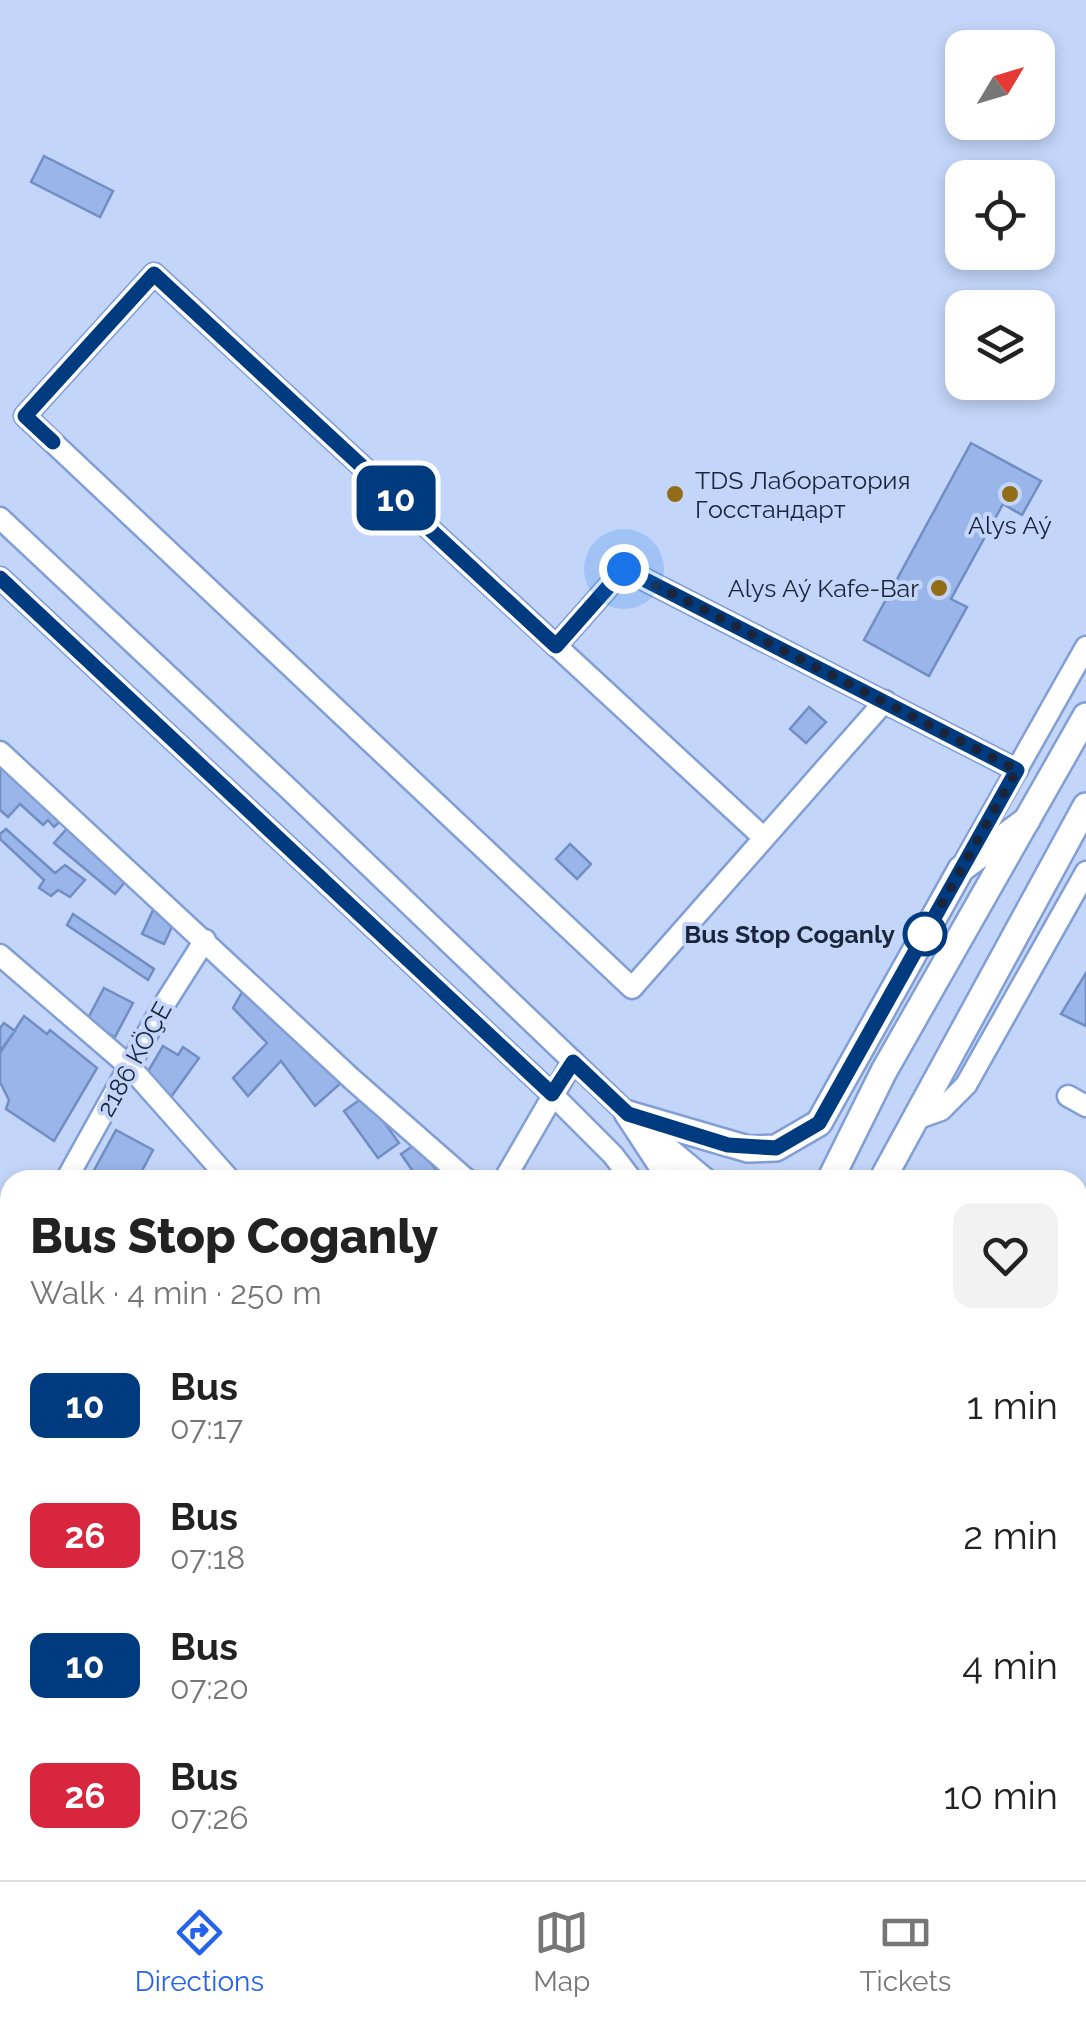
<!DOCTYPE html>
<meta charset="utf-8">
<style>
:root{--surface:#fff;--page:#f2f2f2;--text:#222;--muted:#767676;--line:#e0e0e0;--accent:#2563eb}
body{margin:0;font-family:Raleway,sans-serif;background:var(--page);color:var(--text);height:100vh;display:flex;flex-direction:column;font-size:38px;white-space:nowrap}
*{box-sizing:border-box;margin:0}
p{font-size:32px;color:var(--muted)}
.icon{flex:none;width:55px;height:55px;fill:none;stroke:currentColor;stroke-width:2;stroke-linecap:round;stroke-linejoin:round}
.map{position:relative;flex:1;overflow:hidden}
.details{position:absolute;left:0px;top:1170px;width:1088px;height:710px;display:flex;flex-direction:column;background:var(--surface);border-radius:30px 30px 0 0;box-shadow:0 5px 15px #0003}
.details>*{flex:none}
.badge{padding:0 20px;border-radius:15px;font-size:35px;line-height:65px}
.needle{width:65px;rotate:52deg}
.fabs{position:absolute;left:945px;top:30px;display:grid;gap:20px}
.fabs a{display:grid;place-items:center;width:110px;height:110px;border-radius:20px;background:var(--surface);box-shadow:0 5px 15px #0003;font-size:50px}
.you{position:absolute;width:50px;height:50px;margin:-25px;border:8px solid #fff;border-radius:50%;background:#1a73e8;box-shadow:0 0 0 15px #1a73e833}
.map>.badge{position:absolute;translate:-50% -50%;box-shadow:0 0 0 5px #fff}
.round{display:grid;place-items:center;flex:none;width:105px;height:105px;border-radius:20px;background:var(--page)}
.headline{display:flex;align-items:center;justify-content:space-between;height:170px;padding:0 30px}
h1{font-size:48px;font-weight:800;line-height:75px}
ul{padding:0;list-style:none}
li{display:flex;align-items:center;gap:30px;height:130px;padding:0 30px}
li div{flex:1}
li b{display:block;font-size:38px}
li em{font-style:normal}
li .badge{min-width:110px;font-weight:700;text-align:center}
.tab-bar{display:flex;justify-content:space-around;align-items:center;height:140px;border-top:2px solid var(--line);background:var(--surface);font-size:28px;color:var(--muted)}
.tab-bar a{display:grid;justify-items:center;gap:5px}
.tab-bar .active{color:var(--accent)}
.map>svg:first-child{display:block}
.building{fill:#99b5e9;stroke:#718ec4;stroke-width:2.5}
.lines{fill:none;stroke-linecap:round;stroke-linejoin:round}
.minor-casing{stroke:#819ed5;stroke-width:25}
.major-casing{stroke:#819ed5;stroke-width:30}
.minor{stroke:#fff;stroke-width:20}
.major{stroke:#fff;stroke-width:25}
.line-casing{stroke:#fff;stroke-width:22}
.line{stroke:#003b80;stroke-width:15}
.walk{stroke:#1a253b;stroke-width:10;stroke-dasharray:0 18}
.poi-dot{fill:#936d16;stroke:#c3d6f9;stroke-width:4}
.stop-dot{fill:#fff;stroke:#003b80;stroke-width:5}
.labels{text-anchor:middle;stroke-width:8;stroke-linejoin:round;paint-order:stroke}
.poi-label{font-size:25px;fill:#1a253b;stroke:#c3d6f9;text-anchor:start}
.stop-label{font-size:25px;font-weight:bold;fill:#1a253b;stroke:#c3d6f9;text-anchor:end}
.street-label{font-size:25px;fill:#1a253b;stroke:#c3d6f9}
</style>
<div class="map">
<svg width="1086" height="1880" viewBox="0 0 1086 1880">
<rect width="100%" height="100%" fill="#c3d6f9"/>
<!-- building -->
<g class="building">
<path d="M44 156 113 191 100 217 31 182Z"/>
<path d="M971 443 1041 481 1022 515 1003 504 951 599 967 607 929 676 864 640Z"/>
<path d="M809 707 826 722 806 743 790 729Z"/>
<path d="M5 761 65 817 54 827 48 820 43 825 20 804 8 817 0 810V766Z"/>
<path d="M71 824 131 875 115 894 54 843Z"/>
<path d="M6 829 55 873 65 865 85 880 70 897 58 890 51 896 39 888 44 880 0 839V834Z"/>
<path d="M570 844 591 864 577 879 556 859Z"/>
<path d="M155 906 177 916 164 944 142 934Z"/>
<path d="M73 914 154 969 148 980 67 925Z"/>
<path d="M1086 973V1026L1061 1014Z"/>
<path d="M246 985 341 1083 315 1106 281 1061 248 1096 233 1078 267 1043 233 1008Z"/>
<path d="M104 988 133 1003 115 1037 86 1022Z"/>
<path d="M24 1016 47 1034 50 1030 97 1068 54 1141 6 1109 9 1100 0 1082V1053Z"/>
<path d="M4 1023 15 1031 0 1051V1028Z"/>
<path d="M163 1046 178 1055 183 1047 199 1058 171 1097 147 1073Z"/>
<path d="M365 1096 399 1143 378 1158 344 1111Z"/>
<path d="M116 1130 153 1150 137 1180H102L92 1174Z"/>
<path d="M417 1143 443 1180H419L401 1154Z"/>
<path d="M1086 1196V1267L1078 1283V1213Z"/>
<path d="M1086 1196V1341L1078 1337V1213Z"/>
<path d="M1078 1287 1086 1292V1341L1078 1337Z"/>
<path d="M1078 1696 1086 1704V1734L1078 1743Z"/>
<path d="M0 1782 10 1787V1845L0 1839Z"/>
<path d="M1078 1817 1086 1825V1880H1029L1031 1877 1023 1870H1078Z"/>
<path d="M56 1870H90L84 1880H52Z"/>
<path d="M624 1870H679L691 1877 689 1880H636L622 1872Z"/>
</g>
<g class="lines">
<defs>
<g id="minor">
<path d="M0 518 291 791 628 1114 707 1180"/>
<path d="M0 578 552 1094 613 1155 632 1180"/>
<path d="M556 646 624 569 1017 770"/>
<path d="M0 752 353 1080 467 1180"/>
<path d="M764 838 154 274 25 416 632 988 885 701"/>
<path d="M964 863 1086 647"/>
<path d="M0 955 130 1067 230 1180"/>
<path d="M1068 1096 1086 1106"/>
<path d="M913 1120 941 1110 966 1085 1086 872"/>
<path d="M66 1180 160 1011 205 940"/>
<path d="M504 1180 573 1061"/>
<path d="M0 1213 10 1224"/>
<path d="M0 1298 10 1280"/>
<path d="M0 1688 10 1669"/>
<path d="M1078 1797 1086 1805"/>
<path d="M383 1870 398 1880"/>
<path d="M109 1880 115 1870"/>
<path d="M360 1880 366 1870"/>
<path d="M529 1880 535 1870"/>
</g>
<g id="major">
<path d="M628 1114 748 1149 776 1148 819 1123 961 869 1027 820"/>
<path d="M628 1114 671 1180"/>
<path d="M830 1180 884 1071 1086 716"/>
<path d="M882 1180 1086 806"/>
<path d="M439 1880 444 1870"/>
<path d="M487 1880 492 1870"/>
</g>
</defs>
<!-- minor casing -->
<use href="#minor" class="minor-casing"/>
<!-- major casing -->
<use href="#major" class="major-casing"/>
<!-- minor -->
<use href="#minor" class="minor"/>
<!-- major -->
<use href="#major" class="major"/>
</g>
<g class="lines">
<defs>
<path id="line" d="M0 578 552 1094 573 1062 628 1114 728 1145 776 1148 819 1123 1017 770 624 569 556 646 154 274 25 416 53 442"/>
</defs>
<!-- line casing -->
<use href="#line" class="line-casing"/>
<!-- line -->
<use href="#line" class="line"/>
<!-- walk -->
<path class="walk" d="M624 569 1017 770 923 937 925 934"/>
</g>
<!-- markers -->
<g class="poi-dot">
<circle cx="675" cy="494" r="10"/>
<circle cx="1010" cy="494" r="10"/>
<circle cx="939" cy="588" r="10"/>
</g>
<circle class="stop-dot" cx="925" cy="934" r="20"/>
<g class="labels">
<!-- poi labels -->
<g class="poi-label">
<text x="695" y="489">TDS Лаборатория<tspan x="695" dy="29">Госстандарт</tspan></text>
<text x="1010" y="534" text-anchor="middle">Alys Aý</text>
<text x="919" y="597" text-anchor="end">Alys Aý Kafe-Bar</text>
</g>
<!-- stop labels -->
<g class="stop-label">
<text x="895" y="943">Bus Stop Coganly</text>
</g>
<!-- street labels -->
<g class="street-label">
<text transform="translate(134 1059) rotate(-61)" y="9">2186 KÖÇE</text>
</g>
</g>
</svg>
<div class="fabs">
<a><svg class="needle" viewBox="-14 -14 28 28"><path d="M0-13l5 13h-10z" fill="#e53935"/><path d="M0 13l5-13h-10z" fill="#767676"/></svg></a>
<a><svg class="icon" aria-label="locate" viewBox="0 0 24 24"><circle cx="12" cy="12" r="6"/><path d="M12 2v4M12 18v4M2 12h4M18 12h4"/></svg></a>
<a><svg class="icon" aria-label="layers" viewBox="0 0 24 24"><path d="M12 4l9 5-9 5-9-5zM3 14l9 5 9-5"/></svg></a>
</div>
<div class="you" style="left:624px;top:569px"></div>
<b class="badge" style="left:396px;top:498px;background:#003b80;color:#fff">10</b>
<section class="details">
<div class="headline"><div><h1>Bus Stop Coganly</h1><p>Walk · 4 min · 250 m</p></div><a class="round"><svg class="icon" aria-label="heart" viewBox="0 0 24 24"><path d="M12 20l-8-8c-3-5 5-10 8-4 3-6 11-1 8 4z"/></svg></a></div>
<ul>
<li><span class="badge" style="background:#003b80;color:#fff">10</span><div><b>Bus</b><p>07:17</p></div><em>1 min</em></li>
<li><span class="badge" style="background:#d7263d;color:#fff">26</span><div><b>Bus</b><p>07:18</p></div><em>2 min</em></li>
<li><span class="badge" style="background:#003b80;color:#fff">10</span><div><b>Bus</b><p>07:20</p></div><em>4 min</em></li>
<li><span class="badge" style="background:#d7263d;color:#fff">26</span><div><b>Bus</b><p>07:26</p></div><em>10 min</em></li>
</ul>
</section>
</div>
<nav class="tab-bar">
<a class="active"><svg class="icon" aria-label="directions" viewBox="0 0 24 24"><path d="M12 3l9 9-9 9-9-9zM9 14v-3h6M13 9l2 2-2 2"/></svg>Directions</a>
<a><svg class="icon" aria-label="map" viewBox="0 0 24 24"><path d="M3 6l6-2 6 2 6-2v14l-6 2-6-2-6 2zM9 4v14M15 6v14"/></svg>Map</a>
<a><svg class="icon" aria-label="tickets" viewBox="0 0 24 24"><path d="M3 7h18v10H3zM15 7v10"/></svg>Tickets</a>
</nav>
